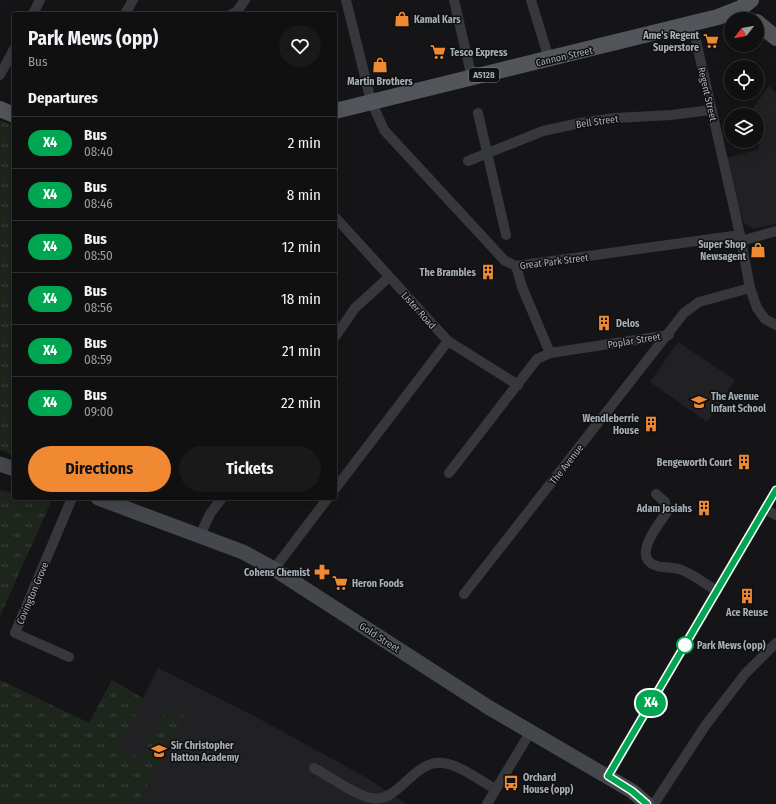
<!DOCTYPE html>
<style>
:root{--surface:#101011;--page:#19191a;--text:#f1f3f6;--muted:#9c9d9f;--line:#303031;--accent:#f18932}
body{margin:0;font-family:"Fira Sans Condensed",sans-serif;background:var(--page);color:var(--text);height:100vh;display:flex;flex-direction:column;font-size:15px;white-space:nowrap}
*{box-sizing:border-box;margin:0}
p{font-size:13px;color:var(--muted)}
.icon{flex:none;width:22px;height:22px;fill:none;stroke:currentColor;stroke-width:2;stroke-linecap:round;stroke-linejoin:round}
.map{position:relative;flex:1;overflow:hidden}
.details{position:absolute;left:12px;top:12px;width:325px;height:488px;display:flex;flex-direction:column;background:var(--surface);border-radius:4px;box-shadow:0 4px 16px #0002,0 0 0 1px var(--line)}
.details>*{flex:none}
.badge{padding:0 8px;border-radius:13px;font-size:14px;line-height:26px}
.needle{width:26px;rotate:239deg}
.buttons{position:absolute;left:724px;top:12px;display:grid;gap:8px}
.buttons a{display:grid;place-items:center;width:40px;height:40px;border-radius:50%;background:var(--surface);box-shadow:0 4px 16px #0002,0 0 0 1px var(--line);font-size:20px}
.map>.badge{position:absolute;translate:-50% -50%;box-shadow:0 0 0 2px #fff}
h2{padding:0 16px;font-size:15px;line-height:36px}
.round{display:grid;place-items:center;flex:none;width:42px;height:42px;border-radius:21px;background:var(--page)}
.overview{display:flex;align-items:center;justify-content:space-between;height:68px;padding:0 16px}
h1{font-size:19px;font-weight:700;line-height:30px}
.cta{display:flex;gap:8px;margin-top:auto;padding:8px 16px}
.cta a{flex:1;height:46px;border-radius:24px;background:var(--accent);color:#111;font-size:16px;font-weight:700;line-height:46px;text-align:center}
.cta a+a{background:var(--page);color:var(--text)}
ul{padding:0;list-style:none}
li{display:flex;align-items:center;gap:12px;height:52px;padding:0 16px;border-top:1px solid var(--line)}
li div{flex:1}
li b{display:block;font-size:15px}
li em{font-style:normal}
li .badge{min-width:44px;font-weight:700;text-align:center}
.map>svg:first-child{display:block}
.built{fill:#212124}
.park{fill:url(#park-tufts)}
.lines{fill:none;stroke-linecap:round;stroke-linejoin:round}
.street{stroke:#36383c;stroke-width:10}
.secondary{stroke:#44474c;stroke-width:15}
.primary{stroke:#52565b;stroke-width:16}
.line-casing{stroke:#fff;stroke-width:9}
.line{stroke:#00a651;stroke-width:6}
.stop-dot{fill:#fff;stroke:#00a651;stroke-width:2}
.labels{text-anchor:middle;stroke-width:3;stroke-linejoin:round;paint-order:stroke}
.shield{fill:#101012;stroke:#7a7f86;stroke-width:1}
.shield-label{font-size:9px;font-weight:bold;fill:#a7afb7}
.poi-label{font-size:10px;font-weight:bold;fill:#a7afb7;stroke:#101012;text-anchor:start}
.street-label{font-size:10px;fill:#a7afb7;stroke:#101012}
.stop-label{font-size:10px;font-weight:bold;fill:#a7afb7;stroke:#101012;text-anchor:start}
</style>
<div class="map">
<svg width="776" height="804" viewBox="0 0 776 804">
<defs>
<pattern id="park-tufts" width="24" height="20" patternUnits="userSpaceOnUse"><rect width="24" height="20" fill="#1d251d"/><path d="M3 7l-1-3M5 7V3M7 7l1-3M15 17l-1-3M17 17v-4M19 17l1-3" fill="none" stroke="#3b423c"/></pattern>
</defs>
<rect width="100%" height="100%" fill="#151517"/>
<!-- built -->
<g class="built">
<path d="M769 86 776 92V224L753 229 744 223 723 159 759 149 757 115H753L752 109Z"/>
<path d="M678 342 735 380 707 422 650 382Z"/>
<path d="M158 668 256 717 369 779 406 804H0V680L89 723 112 680 143 698Z"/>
</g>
<!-- park -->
<g class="park">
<path d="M0 120 14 126V455L0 450Z"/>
<path d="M0 490 14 493V498H35L51 502 0 616Z"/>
<path d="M0 680 89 723 112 680 144 699 119 746 141 759 168 707 184 716 137 804H0Z"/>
</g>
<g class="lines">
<!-- street -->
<g class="street">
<path d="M346 0 371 101 384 130 505 261 516 266 740 235"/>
<path d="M454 0 472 78"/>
<path d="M531 0 549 59"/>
<path d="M33 14 40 0"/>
<path d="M125 14 133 0"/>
<path d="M232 14 237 11 245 0"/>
<path d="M692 23 740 235 750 288 757 308 765 319 776 325"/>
<path d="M0 75 14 49"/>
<path d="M478 113 506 235"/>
<path d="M468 161 543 131 580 123 615 118 671 115 711 110"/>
<path d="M335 217 448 341 518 385"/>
<path d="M741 241 776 231"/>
<path d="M516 266 522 287 550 353"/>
<path d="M335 337 355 308 389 277"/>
<path d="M449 473 537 359 550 353 669 335"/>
<path d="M335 489 448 341"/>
<path d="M656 494 665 502 667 512C659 524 630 558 657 566 664 568 672 567 679 569 692 573 705 584 717 591"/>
<path d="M765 509 776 515"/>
<path d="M200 535 210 514 222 498"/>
<path d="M274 569 328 498"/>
<path d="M464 594 684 313 699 302 750 288"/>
<path d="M69 657 15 633 72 498"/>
<path d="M314 768C329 776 355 795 371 798 399 804 412 760 443 763 461 765 480 781 495 789"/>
<path d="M608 776 776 490"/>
<path d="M487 804 531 731"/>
<path d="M654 804 705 726 745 674 776 643"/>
</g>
<!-- secondary -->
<g class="secondary">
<path d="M0 464 14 469"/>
<path d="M98 498 243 552 274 569 488 707 632 791 647 804"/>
</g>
<!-- primary -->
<g class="primary">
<path d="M757 22 776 38"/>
<path d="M0 109 14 115"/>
<path d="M335 111 718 17 741 8 751 0"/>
</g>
</g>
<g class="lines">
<defs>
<path id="line" d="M647 804 632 791 608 776 776 490"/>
</defs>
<!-- line casing -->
<use href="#line" class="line-casing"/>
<!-- line -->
<use href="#line" class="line"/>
</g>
<!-- icons -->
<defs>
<symbol id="shop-bare" viewBox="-9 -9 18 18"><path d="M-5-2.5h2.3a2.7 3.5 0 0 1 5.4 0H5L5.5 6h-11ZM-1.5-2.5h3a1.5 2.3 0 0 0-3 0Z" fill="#f18932" stroke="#101012" stroke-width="2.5" paint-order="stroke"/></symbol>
<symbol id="supermarket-bare" viewBox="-9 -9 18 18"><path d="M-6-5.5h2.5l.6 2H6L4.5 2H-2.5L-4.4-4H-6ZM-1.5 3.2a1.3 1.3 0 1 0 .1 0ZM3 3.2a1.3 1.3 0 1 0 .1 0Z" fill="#f18932" stroke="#101012" stroke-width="2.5" paint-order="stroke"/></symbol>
<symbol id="building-bare" viewBox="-9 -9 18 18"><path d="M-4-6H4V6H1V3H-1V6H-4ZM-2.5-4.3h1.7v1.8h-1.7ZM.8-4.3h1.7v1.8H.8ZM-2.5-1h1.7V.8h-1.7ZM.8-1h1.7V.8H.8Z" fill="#f18932" stroke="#101012" stroke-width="2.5" paint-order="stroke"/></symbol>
<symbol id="school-bare" viewBox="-9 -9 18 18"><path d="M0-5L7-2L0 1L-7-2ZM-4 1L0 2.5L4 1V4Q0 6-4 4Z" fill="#f18932" stroke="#101012" stroke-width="2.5" paint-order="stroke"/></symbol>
<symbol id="pharmacy-bare" viewBox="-9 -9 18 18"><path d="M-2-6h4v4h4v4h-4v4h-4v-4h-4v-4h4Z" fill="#f18932" stroke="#101012" stroke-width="2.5" paint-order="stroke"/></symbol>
<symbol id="bus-bare" viewBox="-9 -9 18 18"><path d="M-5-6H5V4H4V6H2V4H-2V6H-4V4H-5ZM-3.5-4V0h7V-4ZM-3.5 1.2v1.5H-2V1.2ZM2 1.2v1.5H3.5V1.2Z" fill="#f18932" stroke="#101012" stroke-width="2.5" paint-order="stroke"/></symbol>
</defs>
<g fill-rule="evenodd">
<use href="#shop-bare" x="391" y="8" width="22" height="22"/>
<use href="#supermarket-bare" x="700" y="30" width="22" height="22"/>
<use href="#supermarket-bare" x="427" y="41" width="22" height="22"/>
<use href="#shop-bare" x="369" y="54" width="22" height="22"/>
<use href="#shop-bare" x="747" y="239" width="22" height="22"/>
<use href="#building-bare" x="477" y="261" width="22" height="22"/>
<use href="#building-bare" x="593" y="312" width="22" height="22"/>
<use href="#school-bare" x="688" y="391" width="22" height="22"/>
<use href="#building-bare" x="640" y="413" width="22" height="22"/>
<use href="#building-bare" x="733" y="451" width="22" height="22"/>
<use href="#building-bare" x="693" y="497" width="22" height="22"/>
<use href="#pharmacy-bare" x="311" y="561" width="22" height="22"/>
<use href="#supermarket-bare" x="329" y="572" width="22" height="22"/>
<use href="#building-bare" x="736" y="585" width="22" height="22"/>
<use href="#school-bare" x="148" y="740" width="22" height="22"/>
<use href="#bus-bare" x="500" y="772" width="22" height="22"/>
</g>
<!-- markers -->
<circle class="stop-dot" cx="685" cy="645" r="8"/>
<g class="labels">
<!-- shield labels -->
<rect class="shield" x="469" y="68" width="30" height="14" rx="3"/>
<g class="shield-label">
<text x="484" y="78">A5128</text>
</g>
<!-- poi labels -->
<g class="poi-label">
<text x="414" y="23">Kamal Kars</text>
<text x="699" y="39" text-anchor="end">Ame's Regent<tspan x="699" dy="12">Superstore</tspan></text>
<text x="450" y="56">Tesco Express</text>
<text x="380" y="85" text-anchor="middle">Martin Brothers</text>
<text x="746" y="248" text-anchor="end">Super Shop<tspan x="746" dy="12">Newsagent</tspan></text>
<text x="476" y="276" text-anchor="end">The Brambles</text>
<text x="616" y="327">Delos</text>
<text x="711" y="400">The Avenue<tspan x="711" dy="12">Infant School</tspan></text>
<text x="639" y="422" text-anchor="end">Wendleberrie<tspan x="639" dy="12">House</tspan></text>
<text x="732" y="466" text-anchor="end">Bengeworth Court</text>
<text x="692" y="512" text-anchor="end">Adam Josiahs</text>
<text x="310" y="576" text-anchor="end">Cohens Chemist</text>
<text x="352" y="587">Heron Foods</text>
<text x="747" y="616" text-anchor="middle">Ace Reuse</text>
<text x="171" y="749">Sir Christopher<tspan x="171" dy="12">Hatton Academy</tspan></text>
<text x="523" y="781">Orchard<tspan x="523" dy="12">House (opp)</tspan></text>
</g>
<!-- street labels -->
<g class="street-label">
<text transform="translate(564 56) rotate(-13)" y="4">Cannon Street</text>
<text transform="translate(708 94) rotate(77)" y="4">Regent Street</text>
<text transform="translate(597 121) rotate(-8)" y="4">Bell Street</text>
<text transform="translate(554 261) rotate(-7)" y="4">Great Park Street</text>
<text transform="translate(419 310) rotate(48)" y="4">Lister Road</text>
<text transform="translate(634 340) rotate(-9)" y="4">Poplar Street</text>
<text transform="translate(566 464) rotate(-52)" y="4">The Avenue</text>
<text transform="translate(32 593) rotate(-67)" y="4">Covington Grove</text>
<text transform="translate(380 637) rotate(33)" y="4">Gold Street</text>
</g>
<!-- stop labels -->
<g class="stop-label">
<text x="697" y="649">Park Mews (opp)</text>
</g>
</g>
</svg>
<div class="buttons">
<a><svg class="needle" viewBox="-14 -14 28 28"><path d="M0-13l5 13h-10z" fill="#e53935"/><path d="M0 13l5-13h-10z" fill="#9c9d9f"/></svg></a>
<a><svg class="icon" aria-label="locate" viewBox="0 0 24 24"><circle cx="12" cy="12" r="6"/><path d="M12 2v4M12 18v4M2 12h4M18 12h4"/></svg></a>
<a><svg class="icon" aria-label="layers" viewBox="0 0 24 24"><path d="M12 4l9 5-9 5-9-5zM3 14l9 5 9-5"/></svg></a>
</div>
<b class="badge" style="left:651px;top:703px;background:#00a651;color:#fff">X4</b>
<section class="details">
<div class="overview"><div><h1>Park Mews (opp)</h1><p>Bus</p></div><a class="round"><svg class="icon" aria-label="heart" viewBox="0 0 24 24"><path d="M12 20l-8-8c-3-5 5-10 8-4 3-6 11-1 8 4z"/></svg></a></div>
<h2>Departures</h2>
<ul>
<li><span class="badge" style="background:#00a651;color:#fff">X4</span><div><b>Bus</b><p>08:40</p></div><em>2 min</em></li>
<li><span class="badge" style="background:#00a651;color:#fff">X4</span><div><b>Bus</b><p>08:46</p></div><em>8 min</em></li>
<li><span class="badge" style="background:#00a651;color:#fff">X4</span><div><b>Bus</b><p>08:50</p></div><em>12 min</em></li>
<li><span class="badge" style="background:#00a651;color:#fff">X4</span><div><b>Bus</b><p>08:56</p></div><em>18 min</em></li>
<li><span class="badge" style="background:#00a651;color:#fff">X4</span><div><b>Bus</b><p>08:59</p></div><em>21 min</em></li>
<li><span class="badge" style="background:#00a651;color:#fff">X4</span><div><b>Bus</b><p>09:00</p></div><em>22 min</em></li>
</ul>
<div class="cta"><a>Directions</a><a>Tickets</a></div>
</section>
</div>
